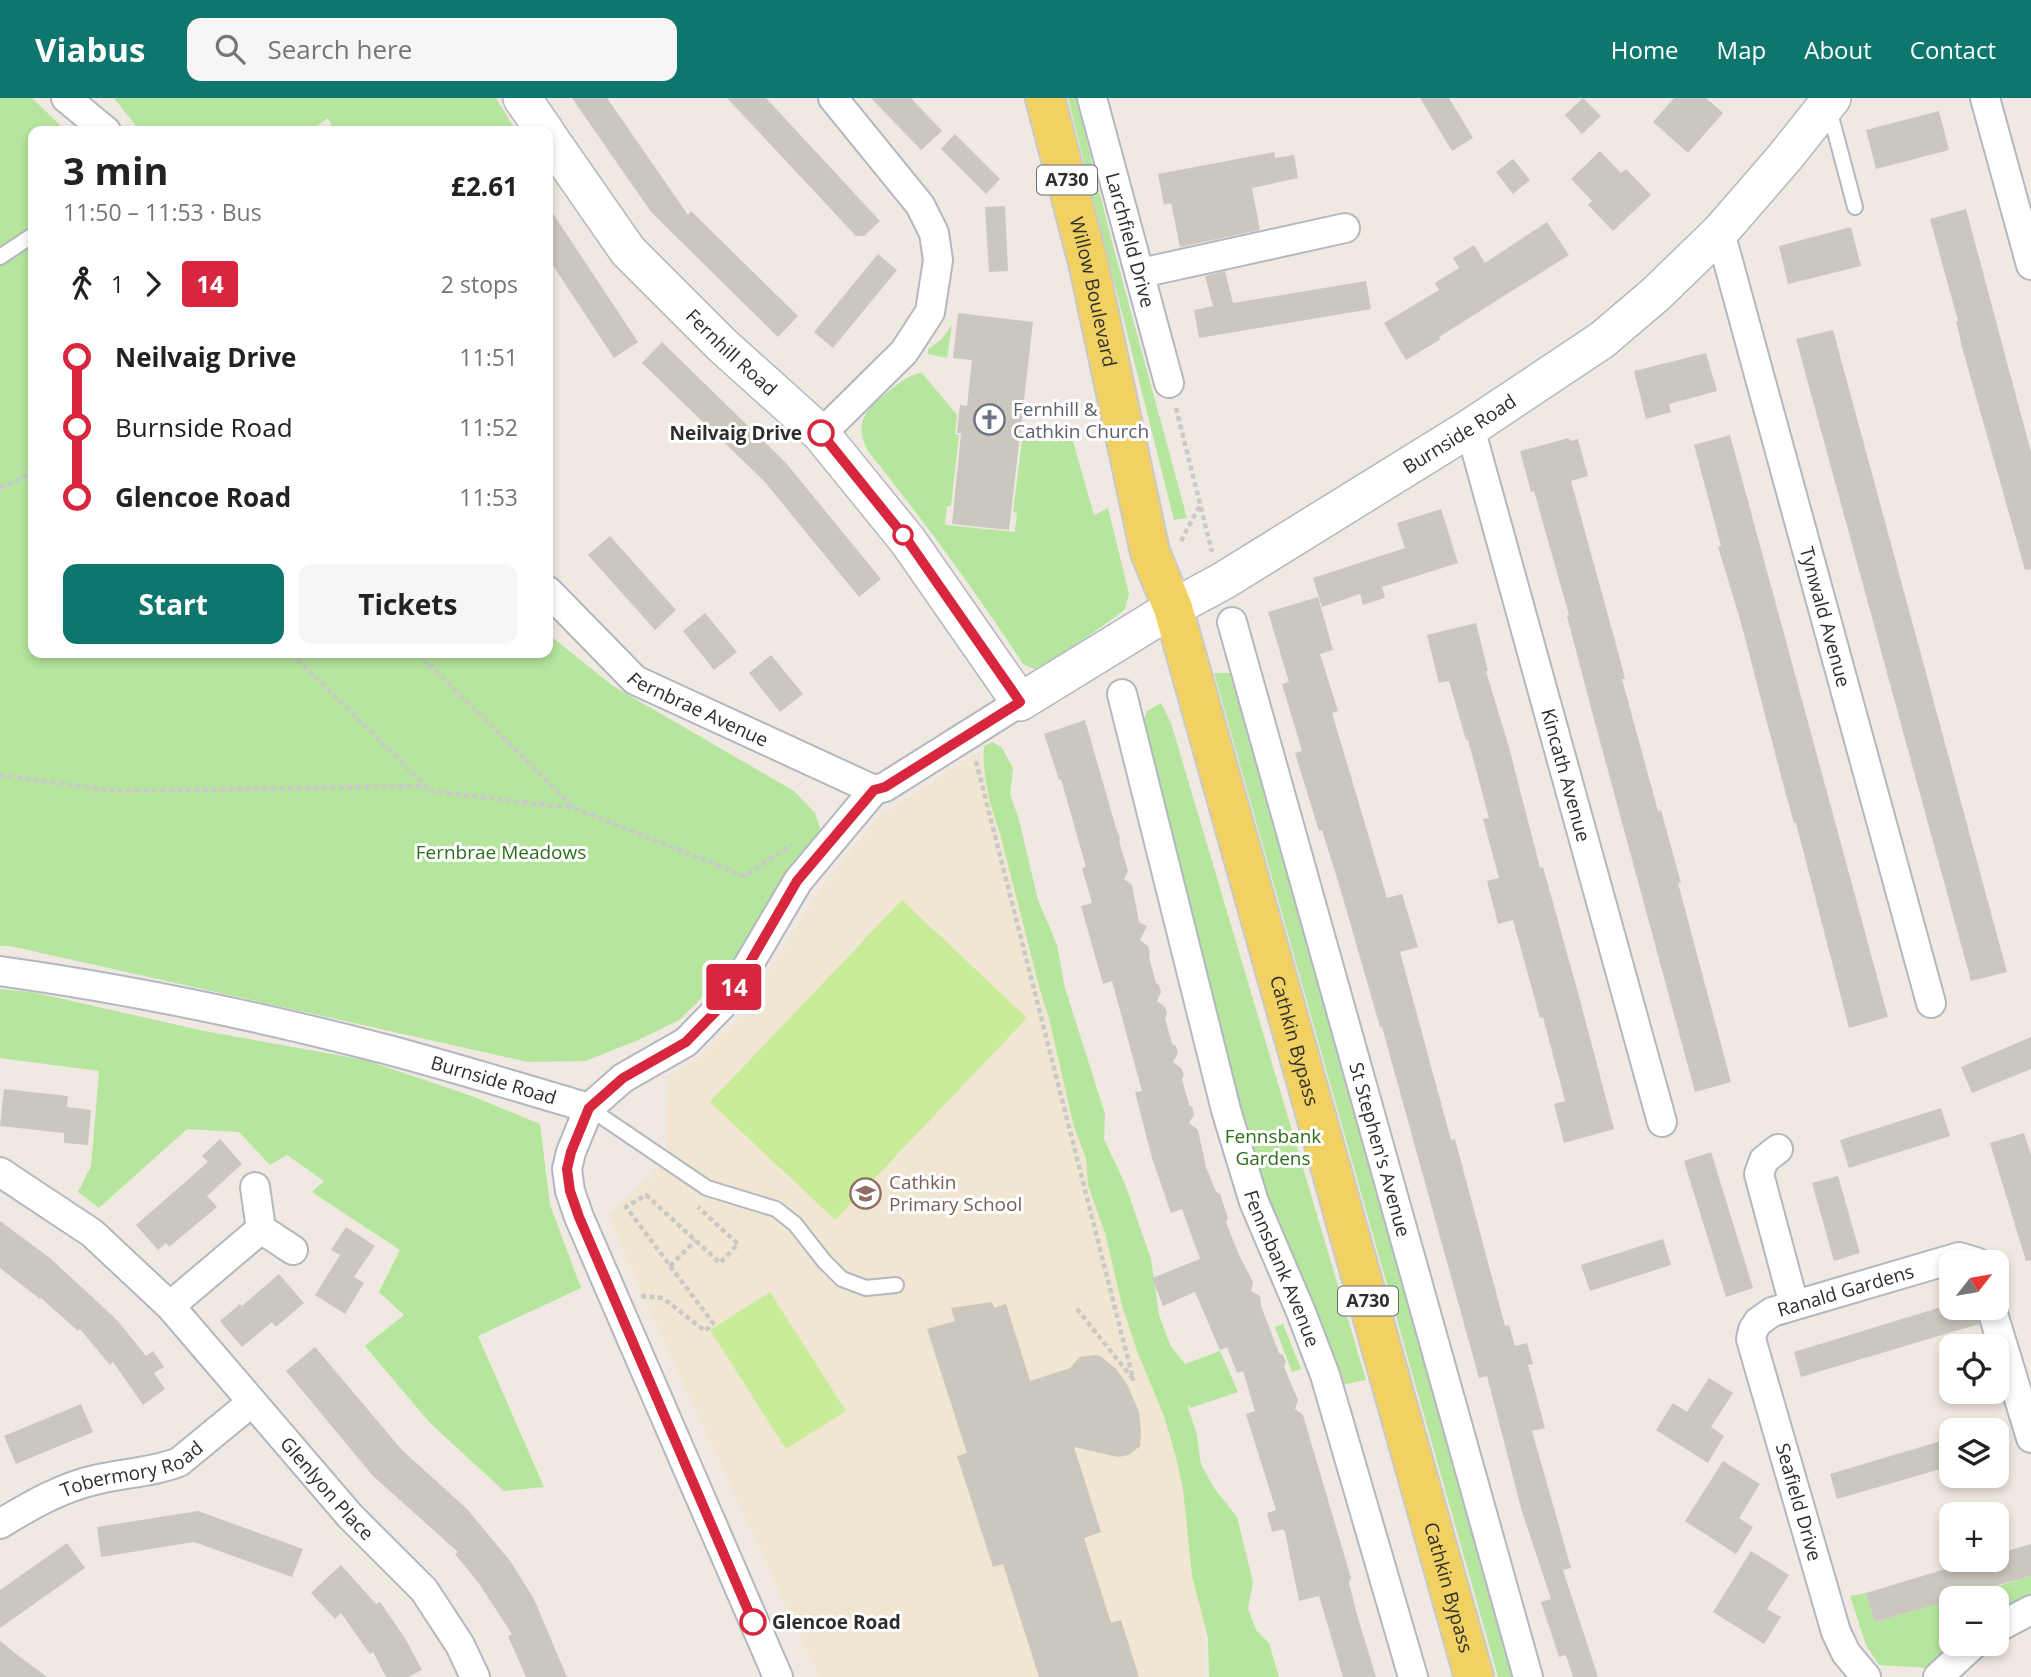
<!DOCTYPE html>
<meta charset="utf-8">
<style>
:root{--surface:#fff;--page:#f6f6f6;--text:#222;--muted:#767676;--accent:#0f766e}
body{margin:0;font-family:"Open Sans",sans-serif;background:var(--page);color:var(--text);height:100vh;display:flex;flex-direction:column;font-size:26px;white-space:nowrap}
*{box-sizing:border-box;margin:0}
p{font-size:23px;color:var(--muted)}
.icon{flex:none;width:38px;height:38px;fill:none;stroke:currentColor;stroke-width:2;stroke-linecap:round;stroke-linejoin:round}
.map{position:relative;flex:1;overflow:hidden}
.drawer{position:absolute;left:28px;top:28px;width:525px;height:532px;display:flex;flex-direction:column;background:var(--surface);border-radius:14px;box-shadow:0 4px 10px #0003}
.drawer>*{flex:none}
.badge{padding:0 14px;border-radius:5px;font-size:24px;line-height:46px}
.needle{width:46px;rotate:59deg}
.fabs{position:absolute;left:1939px;top:1152px;display:grid;gap:14px}
.fabs a{display:grid;place-items:center;width:70px;height:70px;border-radius:14px;background:var(--surface);box-shadow:0 4px 10px #0003;font-size:35px}
.map>.badge{position:absolute;translate:-50% -50%;box-shadow:0 0 0 4px #fff}
.legs{display:flex;align-items:center;gap:10px;height:77px;padding:0 35px;font-size:23px}
.legs p{margin-inline-start:auto}
.summary{display:flex;align-items:center;justify-content:space-between;height:119px;padding:0 35px}
h1{font-size:38px;font-weight:700;line-height:52px}
.button{display:flex;gap:14px;margin-top:auto;padding:14px 35px}
.button a{flex:1;height:80px;border-radius:14px;background:var(--accent);color:#fff;font-size:28px;font-weight:700;line-height:80px;text-align:center}
.button a+a{background:var(--page);color:var(--text)}
ul{padding:0 35px;list-style:none}
li{display:flex;align-items:center;gap:24px;height:70px;font-size:26px}
li i{display:grid;place-items:center;width:10px;height:100%;margin:0 9px;background:currentColor}
li i::after{content:'';width:18px;height:18px;margin:-9px;border:5px solid;border-radius:50%;background:var(--surface)}
li p{margin-inline-start:auto}
li:first-child i{background:linear-gradient(#0000 50%,currentColor 0)}
li:last-child i{background:linear-gradient(currentColor 50%,#0000 0)}
header{display:flex;align-items:center;gap:42px;box-sizing:border-box;height:98px;padding:0 35px;background:var(--accent);color:#fff}
header strong{font-size:33px}
nav{display:flex;gap:38px;margin-inline-start:auto;font-size:24px}
.search{width:490px;height:63px;background:var(--page);display:flex;align-items:center;gap:18px;box-sizing:border-box;padding:0 24px;border-radius:14px;color:var(--muted);font-size:26px}
.map>svg:first-child{display:block}
.education{fill:#f0e6d1}
.green{fill:#b6e59e}
.pitch{fill:#c9ec9a}
.building{fill:#cbc7bf}
.lines{fill:none;stroke-linecap:round;stroke-linejoin:round}
.service-casing{stroke:#b4b7c1;stroke-width:18}
.minor-casing{stroke:#b4b7c1;stroke-width:32}
.tertiary-casing{stroke:#b4b7c1;stroke-width:40}
.primary-casing{stroke:#c9c9c9;stroke-width:42}
.path{stroke:#c9c9c9;stroke-width:4.5;stroke-dasharray:5 3.5;stroke-linecap:butt}
.service{stroke:#fff;stroke-width:14}
.minor{stroke:#fff;stroke-width:28}
.tertiary{stroke:#fff;stroke-width:37}
.primary{stroke:#f2d163;stroke-width:38}
.line-1-casing{stroke:#fff;stroke-width:16}
.line-1{stroke:#d7263d;stroke-width:10}
.stop-1-dot{fill:#fff;stroke:#d7263d;stroke-width:3.5}
.labels{text-anchor:middle;stroke-width:6;stroke-linejoin:round;paint-order:stroke}
.shield{fill:#fff;stroke:#6d6d6d;stroke-width:2}
.shield-label{font-size:18px;font-weight:bold;fill:#2e2e2e}
.street-label{font-size:19px;fill:#2e2e2e;stroke:#fff}
.worship-label{font-size:19px;fill:#5b616d;stroke:#fff;text-anchor:start}
.stop-label{font-size:19px;font-weight:bold;fill:#2e2e2e;stroke:#fff;text-anchor:end}
.park-label{font-size:19px;fill:#2c6e1b;stroke:#fff}
.education-label{font-size:19px;fill:#785e54;stroke:#fff;text-anchor:start}
</style>
<header>
<strong>Viabus</strong>
<div class="search"><svg class="icon" aria-label="search" viewBox="0 0 24 24"><circle cx="10" cy="10" r="6"/><path d="M15 15l6 6"/></svg>Search here</div>
<nav><a>Home</a><a>Map</a><a>About</a><a>Contact</a></nav>
</header>
<div class="map">
<svg width="2031" height="1579" viewBox="0 0 2031 1579">
<rect width="100%" height="100%" fill="#efe9e1"/>
<!-- education -->
<path class="education" d="M991 650 1169 1320 1205 1493 1204 1579H819L643 1198 609 1117 655 1073 667 1050 668 978 698 961 734 926 820 792 877 720 974 657Z"/>
<!-- green -->
<g class="green">
<path d="M0 0H32L66 33H33V113L31 114 33 121V555H548V536L613 588 794 693 815 715 821 734 741 862 679 922 636 943 585 963 528 964 10 848H0Z"/>
<path d="M114 0H496L516 33H334L328 20 310 33H140Z"/>
<path d="M1068 0H1076L1112 144 1187 420 1174 422Z"/>
<path d="M952 227 947 260 928 256V251L941 242Z"/>
<path d="M922 275 957 317 955 336 959 337 951 408H947L945 427 1015 434 1017 415 1013 414 1022 342 1073 343 1094 417 1108 410 1129 496 1125 511 1118 517 1047 567 1034 571 1023 566C975 492 923 422 868 353 853 323 866 312 889 293 900 285 907 277 922 275Z"/>
<path d="M1214 575H1230L1513 1579H1498Z"/>
<path d="M1161 605 1171 625 1366 1282 1341 1287 1250 1056 1143 626 1147 613Z"/>
<path d="M993 644 1002 650 1013 670 1010 696 1019 722 1038 802 1057 847 1065 890 1105 1016 1104 1041 1125 1086 1151 1161 1159 1217 1170 1247 1185 1266 1220 1253 1238 1294 1190 1310 1189 1306 1188 1310 1196 1333 1201 1366 1214 1390 1237 1419 1253 1484 1248 1510 1256 1532 1269 1545 1279 1579H1209L1208 1540 1192 1478 1183 1391 1176 1359 1164 1318 1137 1253 1122 1207 1105 1135 1088 1087 1086 1060 1074 1029 1049 920 1040 892 1000 735C990 708 982 678 984 648Z"/>
<path d="M0 891 32 894 204 933 365 962 472 998 540 1026 550 1107 581 1190 478 1238 544 1389 504 1393 430 1325 365 1248 404 1217 379 1194 400 1152 312 1094 324 1083 287 1057 270 1067 239 1034 187 1031 99 1110 78 1094 91 1068 99 973 0 960Z"/>
<path d="M1283 1226 1301 1271 1292 1274 1275 1229Z"/>
<path d="M2031 1478V1499L1997 1515V1500H1958Z"/>
<path d="M1866 1495 1875 1524 1951 1502V1545H1956L1927 1570 1879 1567 1866 1547 1850 1498Z"/>
</g>
<!-- pitch -->
<g class="pitch">
<path d="M902 802 1027 920 835 1122 710 1004Z"/>
<path d="M770 1194 846 1313 786 1351 710 1232Z"/>
</g>
<!-- building -->
<g class="building">
<path d="M572 0H607L688 117 691 113 798 218 778 239 651 114Z"/>
<path d="M727 0H766L880 123 864 138H856Z"/>
<path d="M871 0H911L942 33 921 52Z"/>
<path d="M1420 0H1449L1473 40 1452 53Z"/>
<path d="M1583 0 1601 18 1582 36 1565 17Z"/>
<path d="M1674 0H1706L1723 15 1688 55 1653 24Z"/>
<path d="M1939 13 1949 52 1876 71 1866 32Z"/>
<path d="M955 36 1000 81 986 96 941 51Z"/>
<path d="M1600 53 1621 75 1626 71 1651 97 1613 133 1588 107 1592 103 1571 81Z"/>
<path d="M1274 54 1275 60 1294 57 1298 80 1252 90 1260 132 1180 149 1171 105 1164 107 1158 76Z"/>
<path d="M1513 61 1530 82 1513 96 1496 74Z"/>
<path d="M548 108 638 244 614 260 548 160Z"/>
<path d="M1005 108 1008 173 989 174 985 109Z"/>
<path d="M1966 111 2031 354V471L2025 472 1962 249 1956 223H1958L1930 121Z"/>
<path d="M1547 124 1569 157 1439 239 1441 241 1406 262 1384 225 1439 192 1435 185 1459 170 1453 160 1474 147 1485 165Z"/>
<path d="M1851 129 1861 168 1788 186 1779 148Z"/>
<path d="M878 156 897 172 833 250 814 234Z"/>
<path d="M1225 173 1233 205 1366 183 1371 211 1199 240 1194 212 1213 208 1205 178Z"/>
<path d="M958 215 1033 224 1009 432 952 426 961 335H957L960 307 967 308 972 262 953 260Z"/>
<path d="M1833 232 2007 874 1971 883 1796 241Z"/>
<path d="M662 244 786 365 881 481 859 499 764 383 642 265Z"/>
<path d="M1706 255 1717 293 1669 306 1671 314 1646 321 1634 273Z"/>
<path d="M1730 337 1888 919 1849 930 1796 725H1794L1785 693 1740 521 1718 449 1721 448 1694 347Z"/>
<path d="M1569 340 1570 343 1578 341 1588 378 1571 383 1620 561 1625 581H1622L1658 713 1661 712 1668 738 1681 785H1678L1731 984 1695 994 1591 610 1567 518 1569 517 1534 393 1531 394 1520 353Z"/>
<path d="M1441 411 1458 465 1382 489 1385 500 1363 507 1360 496 1322 509 1313 480 1405 450 1397 425Z"/>
<path d="M610 438 676 512 655 532 588 457Z"/>
<path d="M1318 499 1333 552 1320 556 1338 613 1332 615 1387 800 1402 796 1418 849 1400 854 1451 1042 1455 1041 1505 1228 1509 1227 1515 1248 1527 1245 1533 1266 1528 1267 1545 1330 1532 1333 1571 1470 1563 1472 1598 1579H1573L1566 1557 1559 1559 1541 1504 1551 1501 1521 1410 1487 1278 1479 1280 1382 929H1380L1341 793 1322 732 1319 733 1295 655 1302 653 1282 586 1289 584 1268 514Z"/>
<path d="M705 515 737 554 714 572 683 533Z"/>
<path d="M1476 525 1488 573H1486L1510 653 1540 770 1543 769 1580 902 1614 1031 1564 1045 1554 1006 1565 1003 1543 919 1540 920 1513 822 1498 826 1487 783 1499 780 1483 721 1489 720 1468 642H1466L1449 583 1439 585 1427 537Z"/>
<path d="M771 557 803 596 780 614 749 575Z"/>
<path d="M1085 622 1116 730 1120 740 1119 743 1128 773 1124 781 1132 787 1139 824 1147 828 1140 842 1148 848 1150 855 1149 859 1156 885 1159 887 1161 894 1157 903 1165 909 1167 916 1165 920 1172 946 1176 948 1178 955 1173 964 1181 970 1184 977 1182 981 1189 1007 1192 1009 1194 1017 1189 1025 1198 1032 1206 1069 1216 1094 1220 1096 1228 1120 1226 1124 1239 1157 1253 1184 1251 1193 1260 1198 1261 1208 1279 1255 1283 1257 1286 1264 1284 1268 1289 1281 1298 1302 1295 1311 1303 1317 1305 1324 1351 1480 1349 1485 1358 1520 1376 1579H1343L1319 1498 1299 1503 1285 1434 1283 1431 1272 1434 1267 1415 1276 1412 1246 1316 1255 1313 1243 1273 1237 1275 1227 1249 1220 1252 1195 1194 1163 1208 1152 1180 1200 1161 1182 1111 1171 1115 1152 1060 1135 994 1142 993 1112 883 1103 886 1081 808 1092 805 1082 770 1086 769 1061 681 1059 682 1044 636Z"/>
<path d="M2031 939V971L1972 995 1961 969Z"/>
<path d="M4 991 68 998 67 1009 91 1012 88 1047 64 1045V1035L0 1028Z"/>
<path d="M1941 1010 1950 1038 1849 1070 1840 1042Z"/>
<path d="M2024 1035 2031 1057V1162L2026 1163 1990 1045Z"/>
<path d="M220 1041 242 1066 207 1098 217 1109 169 1149 166 1145 158 1152 136 1127 208 1064 202 1058Z"/>
<path d="M1711 1054 1753 1190 1726 1199 1684 1063Z"/>
<path d="M1838 1078 1860 1155 1834 1163 1812 1085Z"/>
<path d="M0 1123 50 1160 117 1222 146 1258 153 1253 164 1269 154 1275 165 1291 143 1307 113 1264 110 1267 80 1231 78 1233 41 1200 40 1201 0 1170Z"/>
<path d="M346 1129 375 1148 354 1179 364 1185 345 1216 315 1197 340 1157 331 1152Z"/>
<path d="M1663 1141 1671 1167 1590 1193 1581 1167Z"/>
<path d="M279 1176 304 1205 276 1229 272 1224 242 1249 220 1223 240 1206 242 1208Z"/>
<path d="M992 1204 994 1210 1006 1206 1030 1283 1070 1270 1080 1259 1094 1257 1100 1258 1116 1271 1128 1288 1139 1314 1141 1334 1140 1348 1129 1357 1118 1359 1074 1349 1101 1434 1084 1440 1111 1525 1121 1522 1139 1579H1039L1003 1466 993 1469 957 1358 967 1355 927 1231 955 1223 951 1210Z"/>
<path d="M1951 1206V1209H1975L1979 1226 1801 1279 1794 1254Z"/>
<path d="M315 1249 402 1352 467 1411 511 1464 534 1501 567 1579H526L508 1538 512 1536 478 1484 455 1456 458 1454 373 1378 286 1273Z"/>
<path d="M1709 1280 1733 1295 1711 1329 1724 1338 1708 1365 1656 1332 1673 1305 1687 1314Z"/>
<path d="M81 1306 93 1334 16 1366 4 1338Z"/>
<path d="M1951 1340V1368L1837 1401 1830 1376Z"/>
<path d="M1723 1363 1760 1386 1739 1420 1753 1429 1736 1456 1685 1423Z"/>
<path d="M198 1413 303 1451 292 1479 194 1444 101 1459 97 1429Z"/>
<path d="M67 1445 85 1470 0 1530V1492Z"/>
<path d="M2031 1446V1478L1951 1500V1502L1875 1524 1866 1495 1979 1461H1997V1456Z"/>
<path d="M1751 1453 1789 1477 1767 1511 1781 1519 1764 1546 1713 1514Z"/>
<path d="M341 1467 376 1506 380 1504 405 1540 422 1572 408 1579H386L373 1554 370 1556 341 1515 335 1521 311 1495Z"/>
<path d="M0 1543 20 1559 47 1579H0Z"/>
</g>
<g class="lines">
<defs>
<g id="service">
<path d="M1829 11 1855 109"/>
<path d="M0 159 33 137"/>
<path d="M589 1010 707 1090 776 1111 795 1126 824 1163 842 1181 866 1190 896 1187"/>
</g>
<g id="minor">
<path d="M66 0 106 33"/>
<path id="s1" d="M1092 0 1169 285"/>
<path d="M1985 0 2031 167"/>
<path id="s2" d="M1720 134 1931 905"/>
<path d="M1141 175 1345 130"/>
<path id="s3" d="M1470 330 1662 1024"/>
<path d="M821 336 904 254 930 214 938 162 934 135 920 107 833 0"/>
<path id="s4" d="M548 493 635 582 874 692"/>
<path id="s5" d="M1232 524 1528 1579"/>
<path id="s6" d="M1122 596 1226 1012 1254 1104 1301 1214 1325 1277 1413 1579"/>
<path id="s7" d="M0 873C130 891 258 918 385 951 453 969 521 990 589 1010"/>
<path d="M1778 1051 1764 1062 1759 1076 1794 1207"/>
<path id="s8" d="M0 1074 92 1135 170 1208 350 1418 424 1492 460 1547 475 1579"/>
<path d="M255 1089 261 1131"/>
<path d="M261 1131 293 1152"/>
<path d="M170 1208 261 1131"/>
<path d="M1991 1209 2031 1340"/>
<path id="s9" d="M0 1426C31 1407 62 1389 99 1381 125 1375 154 1374 179 1364L252 1304"/>
<path d="M1997 1530 2031 1512"/>
<path d="M778 1579 579 1119 570 1093 567 1071 571 1054 589 1010 623 980 686 944 722 907 749 866 798 783 874 692 885 689 1020 604"/>
<path id="s10" d="M1866 1579 1846 1555 1836 1534 1751 1241 1753 1232 1758 1224 1772 1214 1959 1159 1976 1164"/>
<path d="M1938 1579 1975 1545"/>
</g>
<g id="tertiary">
<path d="M522 0 545 33"/>
<path id="s11" d="M548 38 628 153 722 247 821 336 908 443 1020 604 1173 510 1223 483 1470 330 1602 242 1656 196 1720 134 1785 59 1832 0"/>
</g>
<g id="primary">
<path id="s12" d="M1045 0 1088 164 1150 454 1173 510 1474 1579"/>
</g>
</defs>
<!-- service casing -->
<use href="#service" class="service-casing"/>
<!-- minor casing -->
<use href="#minor" class="minor-casing"/>
<!-- tertiary casing -->
<use href="#tertiary" class="tertiary-casing"/>
<!-- primary casing -->
<use href="#primary" class="primary-casing"/>
<!-- path -->
<g class="path">
<path d="M1176 310 1212 454"/>
<path d="M0 390 33 374"/>
<path d="M1181 443 1200 407"/>
<path d="M291 555 431 693 573 710"/>
<path d="M417 555 574 710 744 778 792 747"/>
<path d="M976 663 1133 1281 1077 1211"/>
<path d="M0 677 116 693 426 688"/>
<path d="M670 1168 696 1142"/>
<path d="M641 1198 663 1200 705 1233 713 1225 626 1109 646 1097 720 1165 738 1146 698 1109"/>
</g>
<!-- service -->
<use href="#service" class="service"/>
<!-- minor -->
<use href="#minor" class="minor"/>
<!-- tertiary -->
<use href="#tertiary" class="tertiary"/>
<!-- primary -->
<use href="#primary" class="primary"/>
</g>
<g class="lines">
<defs>
<path id="line-1" d="M753 1524 579 1119 570 1093 567 1071 571 1054 589 1010 623 980 686 944 722 907 749 866 797 783 874 692 885 689 1020 604 908 443 821 335"/>
</defs>
<!-- line-1 casing -->
<use href="#line-1" class="line-1-casing"/>
<!-- line-1 -->
<use href="#line-1" class="line-1"/>
</g>
<!-- icons -->
<defs>
<symbol id="church-ring" viewBox="-11 -11 22 22"><circle r="9.5" fill="#fff" stroke="#6b7280" stroke-width="1.5"/><path d="M-1.2-6h2.4v3.5h3.3v2.4h-3.3V6h-2.4V-.1h-3.3v-2.4h3.3Z" fill="#6b7280"/></symbol>
<symbol id="school-ring" viewBox="-11 -11 22 22"><circle r="9.5" fill="#fff" stroke="#8d6e63" stroke-width="1.5"/><path d="M0-5L7-2L0 1L-7-2ZM-4 1L0 2.5L4 1V4Q0 6-4 4Z" fill="#8d6e63"/></symbol>
</defs>
<g fill-rule="evenodd">
<use href="#church-ring" x="972" y="304" width="35" height="35"/>
<use href="#school-ring" x="848" y="1078" width="35" height="35"/>
</g>
<!-- markers -->
<g class="stop-1-dot">
<circle cx="821" cy="335" r="12"/>
<circle cx="903" cy="437" r="9"/>
<circle cx="753" cy="1524" r="12"/>
</g>
<g class="labels">
<!-- shield labels -->
<g class="shield">
<rect x="1037" y="67.5" width="60" height="29" rx="5"/>
<rect x="1338" y="1188.5" width="60" height="29" rx="5"/>
</g>
<g class="shield-label">
<text x="1067" y="88">A730</text>
<text x="1368" y="1209">A730</text>
</g>
<!-- street labels -->
<g class="street-label">
<text dy="7" stroke="none"><textPath href="#s1" startOffset="147">Larchfield Drive</textPath></text>
<text dy="7" stroke="none"><textPath href="#s12" startOffset="200">Willow Boulevard</textPath></text>
<text dy="7" stroke="none"><textPath href="#s11" startOffset="285">Fernhill Road</textPath></text>
<text dy="7" stroke="none"><textPath href="#s11" startOffset="1255">Burnside Road</textPath></text>
<text dy="7" stroke="none"><textPath href="#s2" startOffset="399">Tynwald Avenue</textPath></text>
<text dy="7" stroke="none"><textPath href="#s4" startOffset="194">Fernbrae Avenue</textPath></text>
<text dy="7" stroke="none"><textPath href="#s3" startOffset="360">Kincath Avenue</textPath></text>
<text dy="7" stroke="none"><textPath href="#s12" startOffset="976">Cathkin Bypass</textPath></text>
<text dy="7" stroke="none"><textPath href="#s7" startOffset="506">Burnside Road</textPath></text>
<text dy="7" stroke="none"><textPath href="#s5" startOffset="548">St Stephen's Avenue</textPath></text>
<text dy="7" stroke="none"><textPath href="#s6" startOffset="597">Fennsbank Avenue</textPath></text>
<text dy="7" stroke="none"><textPath href="#s10" startOffset="472">Ranald Gardens</textPath></text>
<text dy="7" stroke="none"><textPath href="#s9" startOffset="144">Tobermory Road</textPath></text>
<text dy="7" stroke="none"><textPath href="#s8" startOffset="458">Glenlyon Place</textPath></text>
<text transform="translate(1799 1404) rotate(74)" y="7">Seafield Drive</text>
<text dy="7" stroke="none"><textPath href="#s12" startOffset="1544">Cathkin Bypass</textPath></text>
</g>
<!-- worship labels -->
<g class="worship-label">
<text x="1013" y="318">Fernhill &amp;<tspan x="1013" dy="22">Cathkin Church</tspan></text>
</g>
<!-- stop labels -->
<g class="stop-label">
<text x="802" y="342">Neilvaig Drive</text>
<text x="772" y="1531" text-anchor="start">Glencoe Road</text>
</g>
<!-- park labels -->
<g class="park-label">
<text x="501" y="761">Fernbrae Meadows</text>
<text x="1273" y="1045">Fennsbank<tspan x="1273" dy="22">Gardens</tspan></text>
</g>
<!-- education labels -->
<g class="education-label">
<text x="889" y="1091">Cathkin<tspan x="889" dy="22">Primary School</tspan></text>
</g>
</g>
</svg>
<div class="fabs">
<a><svg class="needle" viewBox="-14 -14 28 28"><path d="M0-13l5 13h-10z" fill="#e53935"/><path d="M0 13l5-13h-10z" fill="#767676"/></svg></a>
<a><svg class="icon" aria-label="locate" viewBox="0 0 24 24"><circle cx="12" cy="12" r="6"/><path d="M12 2v4M12 18v4M2 12h4M18 12h4"/></svg></a>
<a><svg class="icon" aria-label="layers" viewBox="0 0 24 24"><path d="M12 4l9 5-9 5-9-5zM3 14l9 5 9-5"/></svg></a>
<a>+</a>
<a>−</a>
</div>
<b class="badge" style="left:734px;top:889px;background:#d7263d;color:#fff">14</b>
<section class="drawer">
<div class="summary"><div><h1>3 min</h1><p>11:50 – 11:53 · Bus</p></div><b>£2.61</b></div>
<div class="legs"><svg class="icon" aria-label="walk" viewBox="0 0 24 24"><circle cx="13" cy="4" r="2"/><path d="M13 8l-2 6 4 7M11 14l-3 7M7 12l3-4h3l4 4"/></svg>1<svg class="icon" aria-label="forward" viewBox="0 0 24 24"><path d="M9 5l7 7-7 7"/></svg><b class="badge" style="background:#d7263d;color:#fff">14</b><p>2 stops</p></div>
<ul>
<li><i style="color:#d7263d"></i><b>Neilvaig Drive</b><p>11:51</p></li>
<li><i style="color:#d7263d"></i><span>Burnside Road</span><p>11:52</p></li>
<li><i style="color:#d7263d"></i><b>Glencoe Road</b><p>11:53</p></li>
</ul>
<div class="button"><a>Start</a><a>Tickets</a></div>
</section>
</div>
